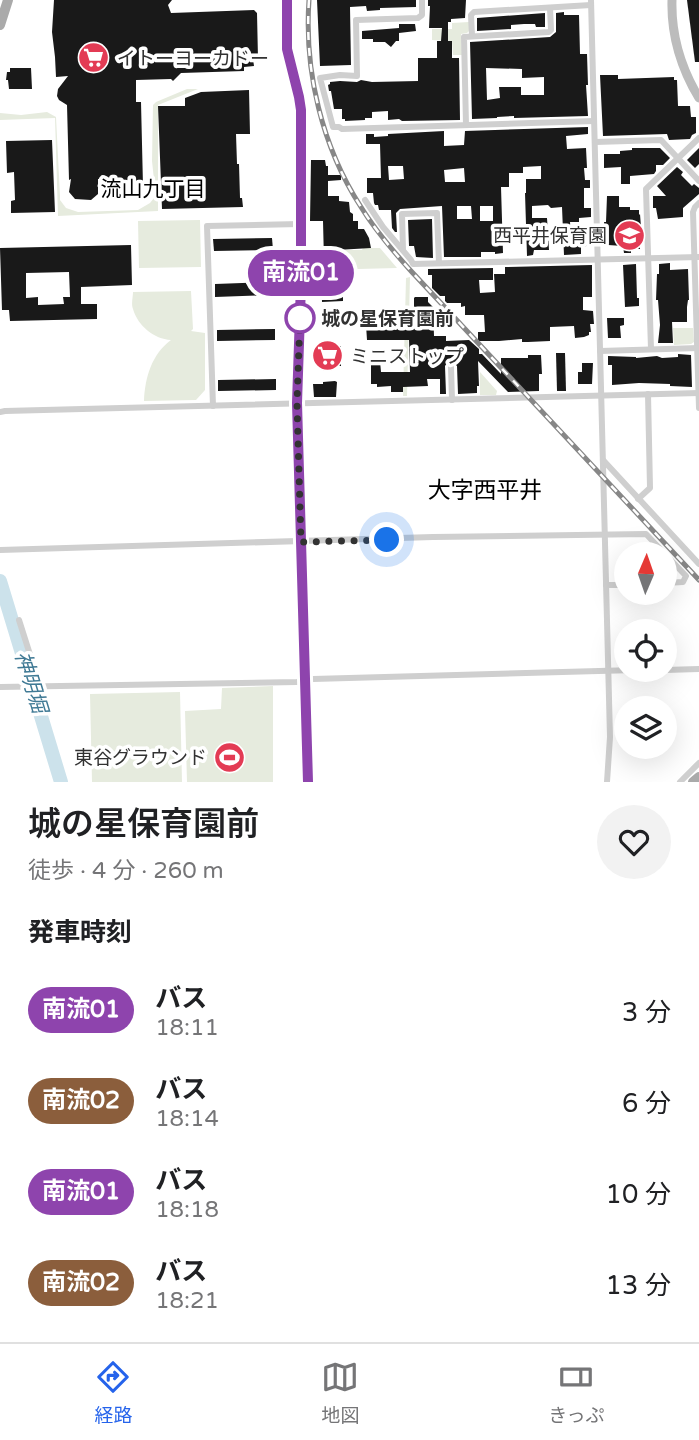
<!DOCTYPE html>
<html lang="ja">
<meta charset="utf-8">
<style>
:root{--surface:#fff;--page:#f2f2f2;--text:#202124;--muted:#757577;--line:#e0e0e0;--accent:#2563eb}
body{margin:0;font-family:"Varela Round","Noto Sans JP",sans-serif;background:var(--page);color:var(--text);height:100vh;display:flex;flex-direction:column;font-size:26px;white-space:nowrap}
*{box-sizing:border-box;margin:0}
p{font-size:23px;color:var(--muted)}
.icon{flex:none;width:38px;height:38px;fill:none;stroke:currentColor;stroke-width:2;stroke-linecap:round;stroke-linejoin:round}
.map{position:relative;height:782px;overflow:hidden}
.drawer{display:flex;flex-direction:column;background:var(--surface);flex:1}
.drawer>*{flex:none}
.badge{padding:0 14px;border-radius:23px;font-size:24px;line-height:46px}
.needle{width:46px;rotate:2deg}
.controls{position:absolute;left:614px;top:542px;display:grid;gap:14px}
.controls a{display:grid;place-items:center;width:63px;height:63px;border-radius:50%;background:var(--surface);box-shadow:0 7px 28px #0002;font-size:35px}
.you{position:absolute;width:35px;height:35px;margin:-18px;border:5px solid #fff;border-radius:50%;background:#1a73e8;box-shadow:0 0 0 10px #1a73e833}
.map>.badge{position:absolute;translate:-50% -50%;box-shadow:0 0 0 4px #fff}
h2{padding:0 28px;font-size:26px;line-height:63px}
.round{display:grid;place-items:center;flex:none;width:74px;height:74px;border-radius:37px;background:var(--page)}
.headline{display:flex;align-items:center;justify-content:space-between;height:119px;padding:0 28px}
h1{font-size:33px;font-weight:600;line-height:52px}
ul{padding:0;list-style:none}
li{display:flex;align-items:center;gap:21px;height:91px;padding:0 28px}
li div{flex:1}
li b{display:block;font-size:26px}
li em{font-style:normal}
li .badge{min-width:77px;font-weight:700;text-align:center}
.dock{display:flex;justify-content:space-around;align-items:center;height:98px;border-top:2px solid var(--line);background:var(--surface);font-size:19px;color:var(--muted)}
.dock a{display:grid;justify-items:center;gap:4px}
.dock .on{color:var(--accent)}
.map>svg:first-child{display:block}
.green{fill:#e6ebde}
.lines{fill:none;stroke-linecap:round;stroke-linejoin:round}
.river{stroke:#cce2eb;stroke-width:14}
.building{fill:#191919;fill-rule:evenodd}
.street{stroke:#cfcfcf;stroke-width:6}
.secondary{stroke:#bcbcbc;stroke-width:9}
.primary{stroke:#aaa;stroke-width:10}
.rail-casing{stroke:#878787;stroke-width:5}
.rail{stroke:#fff;stroke-width:2.5;stroke-dasharray:8;stroke-linecap:butt}
.line-casing{stroke:#fff;stroke-width:16}
.line{stroke:#8e44ad;stroke-width:10}
.walk{stroke:#323232;stroke-width:7;stroke-dasharray:0 12.6}
.stop-dot{fill:#fff;stroke:#8e44ad;stroke-width:3.5}
.labels{text-anchor:middle;stroke-width:7;stroke-linejoin:round;paint-order:stroke}
.poi-label{font-size:19px;fill:#323232;stroke:#fff;text-anchor:start}
.stop-label{font-size:19px;font-weight:bold;fill:#323232;stroke:#fff;text-anchor:start}
.neighbourhood-label{font-size:21px;fill:#000;stroke:#fff}
.water-label{font-size:21px;font-style:italic;fill:#407a95;stroke:#fff}
.quarter-label{font-size:23px;fill:#000;stroke:#fff}
</style>
<div class="map">
<svg width="699" height="782" viewBox="0 0 699 782">
<rect width="100%" height="100%" fill="#fff"/>
<!-- green -->
<g class="green">
<path d="M469 22V31L467 33 461 34 462 55H453L452 41 432 40V29H452V23Z"/>
<path d="M187 89H198L158 105V211L58 216 55 118 0 120V113L21 115 47 112 56 117 60 196V200L66 208 78 212 138 210 150 203 154 198 155 189 152 161 153 105 156 102Z"/>
<path d="M200 220 201 267 139 268 138 221Z"/>
<path d="M363 248H380L397 268 319 270 318 272 312 273V282H309V268H333V261H336L337 250H362Z"/>
<path d="M410 277 407 396H403L406 278Z"/>
<path d="M191 291 193 329 191 331 205 333V390L196 400 144 401C145 377 152 354 171 340 154 339 138 326 133 309 131 304 133 297 133 292Z"/>
<path d="M673 328H693L694 342 691 344 674 345Z"/>
<path d="M480 372 497 391 496 395H480Z"/>
<path d="M273 686V782H187L185 711 221 709 222 688Z"/>
<path d="M180 692 182 782H92L90 694Z"/>
</g>
<g class="lines">
<!-- river -->
<path class="river" d="M0 581 61 782"/>
</g>
<!-- building -->
<g class="building">
<path d="M54 0H172L168 5 171 13 254 10 257 13 258 59H253L254 66 244 67V71L181 73 173 81 171 79 136 80V102H141L143 186 141 195 135 199H123L115 194 113 188 115 178 98 179V194L91 200 75 199 69 192 71 179 69 180 67 105 59 100 57 96 58 89 68 76 56 77 55 57 52 32Z"/>
<path d="M317 0H416V7L380 8V10L367 11 366 6 350 7 351 65 320 66Z"/>
<path d="M428 0H466L465 18 451 19V22H448V41H452V58H459L460 120 402 121 399 119 388 120V111L372 112V118H365V120L345 121V119H342V109H334L331 91H329L328 85 330 84V82L340 81 357 82 361 80 372 82 418 81V58H437V41H441L442 28H429L430 6H428Z"/>
<path d="M687 0H699V62H695Z"/>
<path d="M564 12V15H579L580 54H587L588 85H586L588 116 514 118V116L497 117V118L472 119 470 42 550 37 556 32V13ZM486 68 522 69V78L544 77V95H521V87H499L500 98 487 100Z"/>
<path d="M545 13V27H536L535 24H524L511 25V29L477 31V18Z"/>
<path d="M399 24H415L416 31 399 33V41H396L391 47 385 42H373V39H362V31L399 28Z"/>
<path d="M10 68H31L32 89H9L8 80H6L7 72H10Z"/>
<path d="M600 75H618V79L674 77V80H677L678 106H690L691 117H696V133L692 135 690 139 669 140 667 134 603 136Z"/>
<path d="M249 90 250 134H236L237 164H239L240 198H242L243 207 162 209 158 106H185V98L201 92Z"/>
<path d="M588 127V134L566 136 567 149 586 148 587 168H584L585 180H590V188H584V208H591V217L579 218V222H570L571 236H591L592 245 581 247V254L564 255 562 207 551 208 548 205 532 206V218H547L549 250H534L533 255 527 256 525 193H526V179H541V166L523 167V173H509V187H501L503 253 495 254V252H481V257H444L442 206 400 209 396 213 397 232H395L392 228 391 210H379L378 205H375L374 203 373 193H367V178H381L380 144H366V134H374V137L388 136V134L444 131V146L464 145 465 131ZM388 166H403L404 179 389 180ZM464 168 465 182H445L444 170ZM457 206H471L472 219H457ZM480 206H493V221H480Z"/>
<path d="M52 140 55 212 11 213V201L15 200 14 172 7 173 6 141Z"/>
<path d="M632 148H660L670 158 663 165H656V171L654 174 630 176V184H621V167L604 168V154H620V151L632 150Z"/>
<path d="M699 148V164L695 168 687 160Z"/>
<path d="M311 160H325L326 166H328V175H341V180L328 181V196H339V201L349 202 350 212 353 214V221H358V229H364L369 238 371 248 337 250 336 261H324L323 221H310Z"/>
<path d="M677 167 683 172 681 175 692 186 694 184 699 188V194L683 208V217L658 219 656 208H653V196H666L657 186Z"/>
<path d="M607 196H619V207H630V210H639V215L640 214 641 227H635L639 237 640 249H631V253H624L623 246 608 245V230L605 231 604 222H606Z"/>
<path d="M432 219 433 258 416 257 414 246H409L408 220Z"/>
<path d="M272 238 273 250 214 251 213 239Z"/>
<path d="M131 245 132 285 81 287V304H97V319L10 321 9 310H2L0 248ZM69 272 70 297H63L64 304 38 305V297L26 298V273Z"/>
<path d="M670 263V270L688 269 689 300H688L687 307V322H672L673 343H658L660 325 658 300H656L657 274H659V264Z"/>
<path d="M636 264 637 298H639V306L625 307 623 265Z"/>
<path d="M592 265V297H583V310L593 311 594 324H590L591 332H589V335L584 337 575 338 574 326 550 327V341L528 342H522V339L499 341H478V332H485L484 315H465V306L461 307V303H447L445 301V296H440L432 288V275H428V269L493 268V280H479L480 293 495 292 494 274H505V267Z"/>
<path d="M343 271V301L322 302 321 274H332Z"/>
<path d="M274 282V295L215 297V284Z"/>
<path d="M415 297H428V302L433 307 434 336H446V341L469 340 479 349V354H482L501 374V358H528V355H541L542 374H539V391L508 392 478 361 479 386H477V393L458 394 457 366 452 361 447 363 445 366 446 394H440V379H427L428 386 403 387V392H391V386L377 387V384H371V362L380 361 381 372H410L409 340H367L366 325H371V317L378 316V318H414V298Z"/>
<path d="M607 318H624V325L620 326 621 338H608Z"/>
<path d="M275 329V340L217 341V330Z"/>
<rect x="328" y="346" width="13" height="20"/>
<path d="M556 353H565L566 391H557Z"/>
<path d="M678 354 691 355 692 387 670 386V384L639 383 612 385V365H608V356L636 357V358L657 356 662 358 678 357Z"/>
<path d="M582 363H593L592 384H578V372H582Z"/>
<path d="M276 379V390L218 391V380Z"/>
<path d="M335 381 337 382 336 397H314L313 384H323V382Z"/>
</g>
<g class="lines">
<!-- street -->
<g class="street">
<path d="M422 0V15L418 18 356 20 357 76 340 75 320 78 333 127H339L342 129 594 121"/>
<path d="M591 0 610 737 607 782"/>
<path d="M472 36 471 15 474 12 591 5"/>
<path d="M466 125 464 37 549 32 551 30 550 8"/>
<path d="M595 142 661 140 699 181"/>
<path d="M365 200 383 227 411 260 413 264 699 257"/>
<path d="M699 203 695 207 693 212 699 408"/>
<path d="M403 250 402 214 437 213 439 263"/>
<path d="M651 349 646 189 699 138"/>
<path d="M600 351 699 348"/>
<path d="M451 367 452 400"/>
<path d="M213 406 207 226 300 224"/>
<path d="M0 412 5 411 699 393"/>
<path d="M603 460 699 564"/>
<path d="M638 499 650 488 648 394"/>
<path d="M0 550 433 537 646 534 686 576 683 582 665 583"/>
<path d="M606 585H626"/>
<path d="M19 620 40 686"/>
<path d="M665 670 699 669"/>
<path d="M0 687 297 682 313 679 635 670"/>
<path d="M680 782 699 763"/>
</g>
<!-- secondary -->
<g class="secondary">
<path d="M287 0V49L299 97 301 110V284L297 403 308 782"/>
<path d="M672 0C671 35 681 68 699 98"/>
</g>
<!-- primary -->
<g class="primary">
<path d="M0 25 8 0"/>
<path d="M693 782 699 777"/>
</g>
<defs>
<path id="rail" d="M309 0C304 71 322 147 361 207 375 230 393 251 411 271L699 580"/>
</defs>
<!-- rail casing -->
<use href="#rail" class="rail-casing"/>
<!-- rail -->
<use href="#rail" class="rail"/>
</g>
<g class="lines">
<defs>
<path id="line" d="M287 0V49L299 97 301 110V284L297 403 308 782"/>
</defs>
<!-- line casing -->
<use href="#line" class="line-casing"/>
<!-- line -->
<use href="#line" class="line"/>
<!-- walk -->
<path class="walk" d="M300 318 297 403 301 542 387 540"/>
</g>
<!-- icons -->
<defs>
<symbol id="supermarket-disc" viewBox="-11 -11 22 22"><circle r="9.5" fill="#e33b54" stroke="#fff"/><path d="M-6-5.5h2.5l.6 2H6L4.5 2H-2.5L-4.4-4H-6ZM-1.5 3.2a1.3 1.3 0 1 0 .1 0ZM3 3.2a1.3 1.3 0 1 0 .1 0Z" fill="#fff"/></symbol>
<symbol id="school-disc" viewBox="-11 -11 22 22"><circle r="9.5" fill="#e33b54" stroke="#fff"/><path d="M0-5L7-2L0 1L-7-2ZM-4 1L0 2.5L4 1V4Q0 6-4 4Z" fill="#fff"/></symbol>
<symbol id="stadium-disc" viewBox="-11 -11 22 22"><circle r="9.5" fill="#e33b54" stroke="#fff"/><path d="M0-5a6.5 5 0 1 0 0 10a6.5 5 0 1 0 0-10ZM-3.5-1.8h7v3.6h-7Z" fill="#fff"/></symbol>
</defs>
<g fill-rule="evenodd">
<use href="#supermarket-disc" x="76" y="40" width="35" height="35"/>
<use href="#school-disc" x="612" y="218" width="35" height="35"/>
<use href="#supermarket-disc" x="310" y="338" width="35" height="35"/>
<use href="#stadium-disc" x="212" y="740" width="35" height="35"/>
</g>
<!-- markers -->
<circle class="stop-dot" cx="300" cy="318" r="14"/>
<g class="labels">
<!-- poi labels -->
<g class="poi-label">
<text x="117" y="65">イトーヨーカドー</text>
<text x="607" y="242" text-anchor="end">西平井保育園</text>
<text x="350" y="363">ミニストップ</text>
<text x="207" y="764" text-anchor="end">東谷グラウンド</text>
</g>
<!-- stop labels -->
<g class="stop-label">
<text x="321" y="325">城の星保育園前</text>
</g>
<!-- neighbourhood labels -->
<g class="neighbourhood-label">
<text x="153" y="196">流山九丁目</text>
</g>
<!-- water labels -->
<g class="water-label">
<text transform="translate(31 682) rotate(73)" y="7">神明堀</text>
</g>
<!-- quarter labels -->
<g class="quarter-label">
<text x="485" y="498">大字西平井</text>
</g>
</g>
</svg>
<div class="controls">
<a><svg class="needle" viewBox="-14 -14 28 28"><path d="M0-13l5 13h-10z" fill="#e53935"/><path d="M0 13l5-13h-10z" fill="#757577"/></svg></a>
<a><svg class="icon" aria-label="locate" viewBox="0 0 24 24"><circle cx="12" cy="12" r="6"/><path d="M12 2v4M12 18v4M2 12h4M18 12h4"/></svg></a>
<a><svg class="icon" aria-label="layers" viewBox="0 0 24 24"><path d="M12 4l9 5-9 5-9-5zM3 14l9 5 9-5"/></svg></a>
</div>
<div class="you" style="left:387px;top:540px"></div>
<b class="badge" style="left:301px;top:273px;background:#8e44ad;color:#fff">南流01</b>
</div>
<section class="drawer">
<div class="headline"><div><h1>城の星保育園前</h1><p>徒歩 · 4 分 · 260 m</p></div><a class="round"><svg class="icon" aria-label="heart" viewBox="0 0 24 24"><path d="M12 20l-8-8c-3-5 5-10 8-4 3-6 11-1 8 4z"/></svg></a></div>
<h2>発車時刻</h2>
<ul>
<li><span class="badge" style="background:#8e44ad;color:#fff">南流01</span><div><b>バス</b><p>18:11</p></div><em>3 分</em></li>
<li><span class="badge" style="background:#8b5e3c;color:#fff">南流02</span><div><b>バス</b><p>18:14</p></div><em>6 分</em></li>
<li><span class="badge" style="background:#8e44ad;color:#fff">南流01</span><div><b>バス</b><p>18:18</p></div><em>10 分</em></li>
<li><span class="badge" style="background:#8b5e3c;color:#fff">南流02</span><div><b>バス</b><p>18:21</p></div><em>13 分</em></li>
</ul>
</section>
<nav class="dock">
<a class="on"><svg class="icon" aria-label="directions" viewBox="0 0 24 24"><path d="M12 3l9 9-9 9-9-9zM9 14v-3h6M13 9l2 2-2 2"/></svg>経路</a>
<a><svg class="icon" aria-label="map" viewBox="0 0 24 24"><path d="M3 6l6-2 6 2 6-2v14l-6 2-6-2-6 2zM9 4v14M15 6v14"/></svg>地図</a>
<a><svg class="icon" aria-label="tickets" viewBox="0 0 24 24"><path d="M3 7h18v10H3zM15 7v10"/></svg>きっぷ</a>
</nav>
